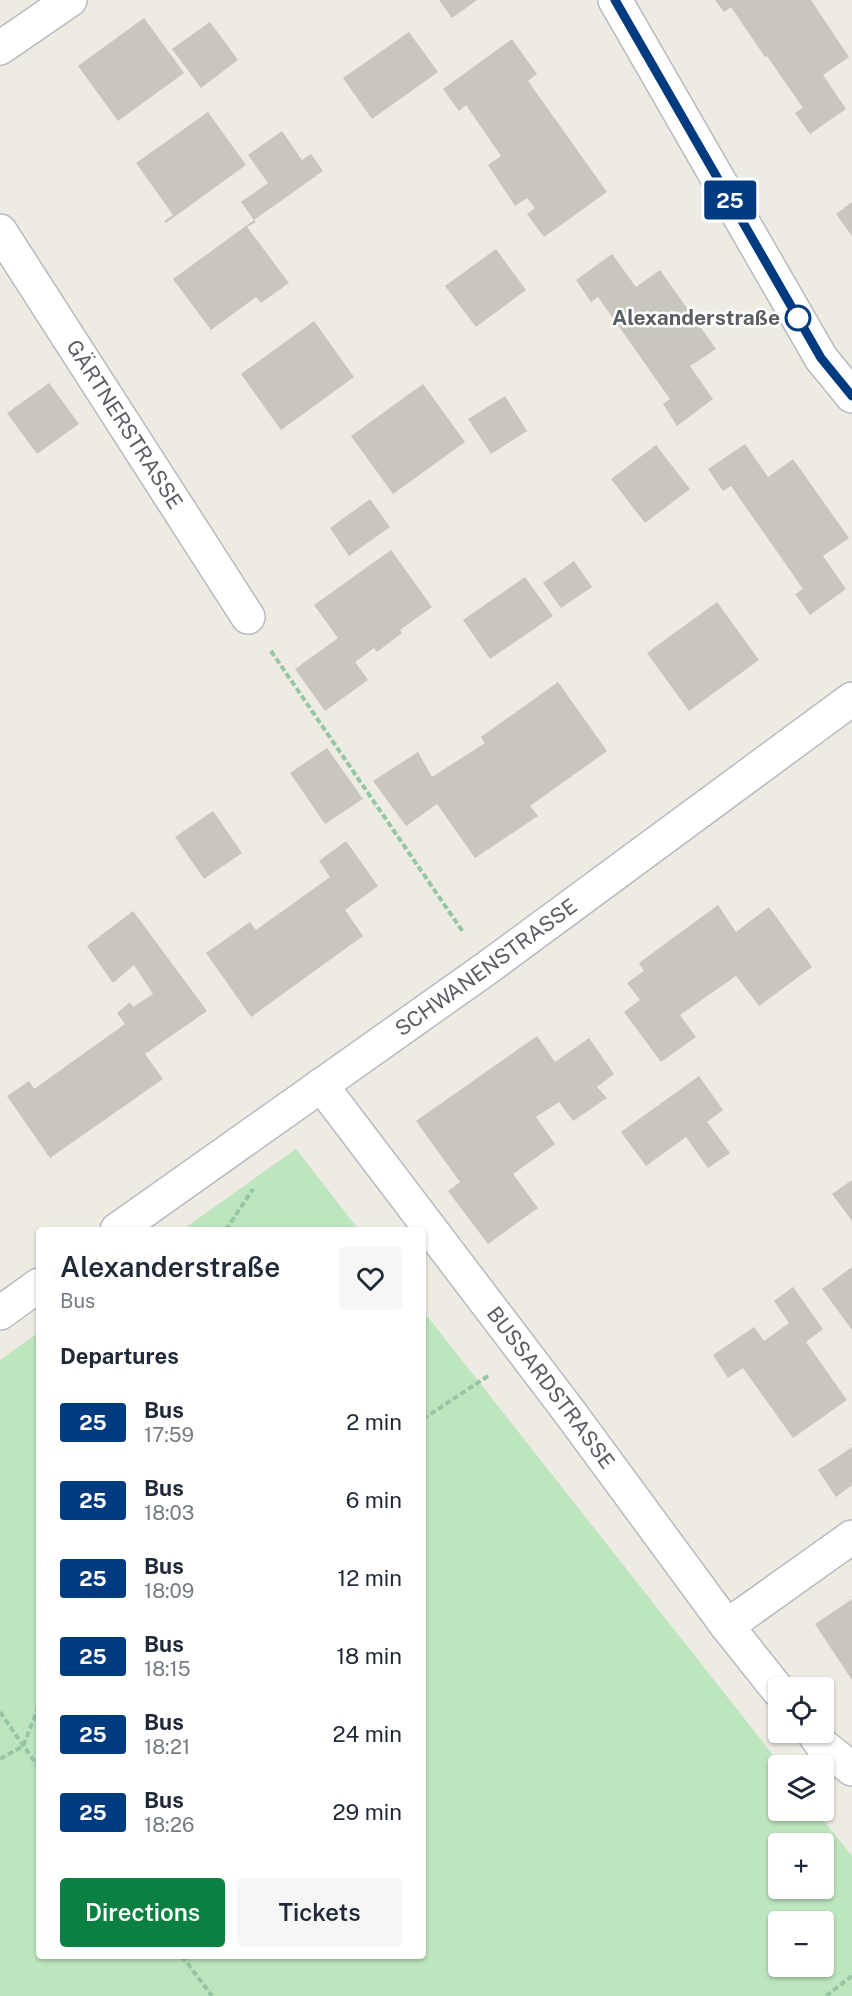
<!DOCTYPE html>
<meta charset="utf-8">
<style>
:root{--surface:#fff;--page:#f6f6f7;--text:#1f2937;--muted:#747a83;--accent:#0b8043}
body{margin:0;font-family:"Public Sans",sans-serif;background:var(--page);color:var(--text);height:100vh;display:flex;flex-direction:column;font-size:22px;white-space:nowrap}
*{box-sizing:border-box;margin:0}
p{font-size:20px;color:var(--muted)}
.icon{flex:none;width:33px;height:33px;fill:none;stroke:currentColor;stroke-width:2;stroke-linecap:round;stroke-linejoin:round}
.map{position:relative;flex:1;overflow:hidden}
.drawer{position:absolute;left:36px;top:1227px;width:390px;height:732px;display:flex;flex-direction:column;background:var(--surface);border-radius:6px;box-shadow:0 2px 4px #0004}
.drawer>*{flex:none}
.badge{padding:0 12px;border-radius:4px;font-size:21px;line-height:39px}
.fabs{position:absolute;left:768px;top:1677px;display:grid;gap:12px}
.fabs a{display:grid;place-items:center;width:66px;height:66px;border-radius:6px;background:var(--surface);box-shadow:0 2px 4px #0004;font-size:30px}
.map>.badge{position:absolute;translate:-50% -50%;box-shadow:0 0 0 3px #fff}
h2{padding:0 24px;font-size:22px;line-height:54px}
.round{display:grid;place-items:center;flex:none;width:63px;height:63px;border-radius:6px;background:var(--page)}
.head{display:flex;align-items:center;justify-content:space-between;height:102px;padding:0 24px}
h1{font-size:28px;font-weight:600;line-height:45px}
.action{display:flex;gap:12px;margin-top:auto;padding:12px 24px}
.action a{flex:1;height:69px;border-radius:6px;background:var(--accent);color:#fff;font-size:24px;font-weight:600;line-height:69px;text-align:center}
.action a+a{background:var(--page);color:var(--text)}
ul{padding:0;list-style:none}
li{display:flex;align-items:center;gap:18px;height:78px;padding:0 24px}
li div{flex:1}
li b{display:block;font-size:22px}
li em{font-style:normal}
li .badge{min-width:66px;font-weight:700;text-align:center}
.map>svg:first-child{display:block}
.green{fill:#bde6be;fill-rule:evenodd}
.building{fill:#c8c6bf}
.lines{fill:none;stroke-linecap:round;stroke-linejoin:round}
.street-casing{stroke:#b7babf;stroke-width:36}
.secondary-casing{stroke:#b7bbc1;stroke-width:36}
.path{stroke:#96c7a5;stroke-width:4;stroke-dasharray:6 3;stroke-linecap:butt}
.street{stroke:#fff;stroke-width:33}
.secondary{stroke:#fff;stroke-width:33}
.line-casing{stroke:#fff;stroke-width:14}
.line{stroke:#003b80;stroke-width:9}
.stop-dot{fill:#fff;stroke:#003b80;stroke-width:3}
.labels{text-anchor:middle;stroke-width:5;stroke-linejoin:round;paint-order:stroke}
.stop-label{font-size:21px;font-weight:bold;fill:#5a5e63;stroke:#fff;text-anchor:end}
.street-label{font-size:21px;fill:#5a5e63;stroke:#fff}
</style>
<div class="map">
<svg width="852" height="1996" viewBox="0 0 852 1996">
<rect width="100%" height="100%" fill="#edebe2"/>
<!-- green -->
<g class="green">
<path d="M296 1149 359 1230H182Z"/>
<path d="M423 1311 781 1765 778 1766V1810L816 1811 852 1856V1996H0V1360L39 1332V1956H423ZM778 1844H824V1888H778ZM778 1922H824V1966H778Z"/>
</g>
<!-- building -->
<g class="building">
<path d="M439 0H477L452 18Z"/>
<path d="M715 0H811L849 57 823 75 846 109 810 134 795 113 803 108 767 56 765 57 731 7 724 12Z"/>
<path d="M144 18 184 73 118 121 78 66Z"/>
<path d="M210 22 238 60 201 88 172 49Z"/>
<path d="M409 32 438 72 372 119 343 78Z"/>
<path d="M512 39 537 74 528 81 607 192 544 237 527 214 535 208 527 198 515 206 488 165 501 156 466 105 459 111 443 89Z"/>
<path d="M208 112 246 165 166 223 164 221 173 215 136 163Z"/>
<path d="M282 131 302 160 311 154 323 171 254 220 241 202 268 183 248 155Z"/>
<path d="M852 202V236L836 214Z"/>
<path d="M254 220 256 222 247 227 289 283 261 303 256 297 211 330 173 279Z"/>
<path d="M496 249 526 290 476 327 445 286Z"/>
<path d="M612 254 636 287 660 270 716 349 690 366 713 399 677 426 663 404 670 399 598 297 591 302 576 280Z"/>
<path d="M314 321 354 377 281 430 241 374Z"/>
<path d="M49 383 79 424 37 454 7 413Z"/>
<path d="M423 384 465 442 393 494 351 436Z"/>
<path d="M505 396 527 431 491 454 468 419Z"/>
<path d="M745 444 768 477 793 459 849 538 823 556 846 589 810 615 795 594 803 589 731 486 723 491 708 469Z"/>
<path d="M656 445 690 489 645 523 611 479Z"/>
<path d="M370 499 390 527 349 556 330 528Z"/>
<path d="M391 550 432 607 400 630 402 633 377 652 374 648 355 662 368 680 325 711 295 669 338 638 314 605Z"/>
<path d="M574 561 592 587 561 608 543 583Z"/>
<path d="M525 577 553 616 490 659 463 620Z"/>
<path d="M717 602 759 660 689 711 647 653Z"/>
<path d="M558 682 607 751 530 806 538 816 475 858 437 804 406 826 373 781 418 752 432 777 485 743 481 737Z"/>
<path d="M327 748 363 799 325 824 290 773Z"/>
<path d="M213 811 242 853 204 879 175 837Z"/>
<path d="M346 841 378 886 345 910 363 936 251 1017 206 953 250 922 256 930 330 877 319 861Z"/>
<path d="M718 905 736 932 769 907 812 967 759 1006 736 976 680 1015 696 1037 661 1062 624 1012 640 1000 627 983 644 971 639 963Z"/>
<path d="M133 911 207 1011 145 1054 163 1079 50 1158 7 1096 29 1081 34 1089 125 1024 117 1013 130 1002 133 1007 153 994 134 965 113 983 87 946Z"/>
<path d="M537 1036 555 1062 589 1038 614 1074 597 1087 607 1098 573 1121 559 1102 536 1117 555 1144 513 1174 538 1208 488 1244 448 1191 460 1182 416 1121Z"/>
<path d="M699 1076 723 1110 707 1122 730 1153 708 1168 686 1137 646 1166 621 1132Z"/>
<path d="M852 1180V1221L832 1194Z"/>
<path d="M852 1267V1330L822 1289Z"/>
<path d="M793 1287 823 1329 806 1342 847 1400 793 1438 743 1368 728 1378 713 1355 754 1327 764 1341 789 1323 774 1301Z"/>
<path d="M852 1447V1485L836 1497 818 1470Z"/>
<path d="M852 1599V1680L815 1624Z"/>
</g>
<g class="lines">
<defs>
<g id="street">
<path d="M0 48 70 0"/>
<path id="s1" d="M0 231 248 617"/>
<path id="s2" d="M321 1085 571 1414 727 1626 778 1690"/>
<path id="s3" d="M117 1230 487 968 852 699"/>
<path d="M0 1313 39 1285"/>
<path d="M727 1626 852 1537"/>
<path d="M813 1732 822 1745 852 1769"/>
</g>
<path id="secondary" d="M615 0 821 358 852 396"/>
</defs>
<!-- street casing -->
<use href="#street" class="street-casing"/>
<!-- secondary casing -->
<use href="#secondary" class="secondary-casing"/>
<!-- path -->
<g class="path">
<path d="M271 651 463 932"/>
<path d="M226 1230 253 1189"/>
<path d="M423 1419 488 1376"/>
<path d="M0 1712 39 1768"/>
<path d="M0 1759 23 1746 39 1706"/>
<path d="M182 1956 212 1996"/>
<path d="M826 1996 852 1976"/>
</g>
<!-- street -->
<use href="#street" class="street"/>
<!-- secondary -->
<use href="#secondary" class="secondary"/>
</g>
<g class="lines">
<defs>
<path id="line" d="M615 0 821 358 852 396"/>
</defs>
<!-- line casing -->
<use href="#line" class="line-casing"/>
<!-- line -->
<use href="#line" class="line"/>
</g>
<!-- markers -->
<circle class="stop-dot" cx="798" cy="318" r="12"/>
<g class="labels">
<!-- stop labels -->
<g class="stop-label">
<text x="780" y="325">Alexanderstraße</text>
</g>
<!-- street labels -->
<g class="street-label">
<text dy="7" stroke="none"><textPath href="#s1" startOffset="230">GÄRTNERSTRASSE</textPath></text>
<text dy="7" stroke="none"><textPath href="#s3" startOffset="453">SCHWANENSTRASSE</textPath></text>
<text dy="7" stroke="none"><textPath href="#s2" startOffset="380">BUSSARDSTRASSE</textPath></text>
</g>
</g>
</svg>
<div class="fabs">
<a><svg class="icon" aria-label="locate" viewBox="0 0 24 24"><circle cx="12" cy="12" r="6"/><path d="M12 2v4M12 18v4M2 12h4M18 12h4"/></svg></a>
<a><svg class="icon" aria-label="layers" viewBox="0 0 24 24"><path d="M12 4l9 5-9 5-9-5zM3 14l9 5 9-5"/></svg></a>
<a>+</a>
<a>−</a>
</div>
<b class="badge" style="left:730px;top:200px;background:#003b80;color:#fff">25</b>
<section class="drawer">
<div class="head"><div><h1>Alexanderstraße</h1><p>Bus</p></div><a class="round"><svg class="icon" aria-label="heart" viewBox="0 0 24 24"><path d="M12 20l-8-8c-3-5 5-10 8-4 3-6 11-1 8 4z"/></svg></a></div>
<h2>Departures</h2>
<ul>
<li><span class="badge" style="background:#003b80;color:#fff">25</span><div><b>Bus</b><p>17:59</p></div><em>2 min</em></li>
<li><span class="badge" style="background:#003b80;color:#fff">25</span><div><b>Bus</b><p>18:03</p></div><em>6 min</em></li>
<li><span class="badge" style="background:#003b80;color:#fff">25</span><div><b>Bus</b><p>18:09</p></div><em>12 min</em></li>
<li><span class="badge" style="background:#003b80;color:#fff">25</span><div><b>Bus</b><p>18:15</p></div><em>18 min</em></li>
<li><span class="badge" style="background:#003b80;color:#fff">25</span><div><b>Bus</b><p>18:21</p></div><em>24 min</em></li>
<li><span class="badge" style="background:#003b80;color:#fff">25</span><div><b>Bus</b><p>18:26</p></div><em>29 min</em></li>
</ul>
<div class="action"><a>Directions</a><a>Tickets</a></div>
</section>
</div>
